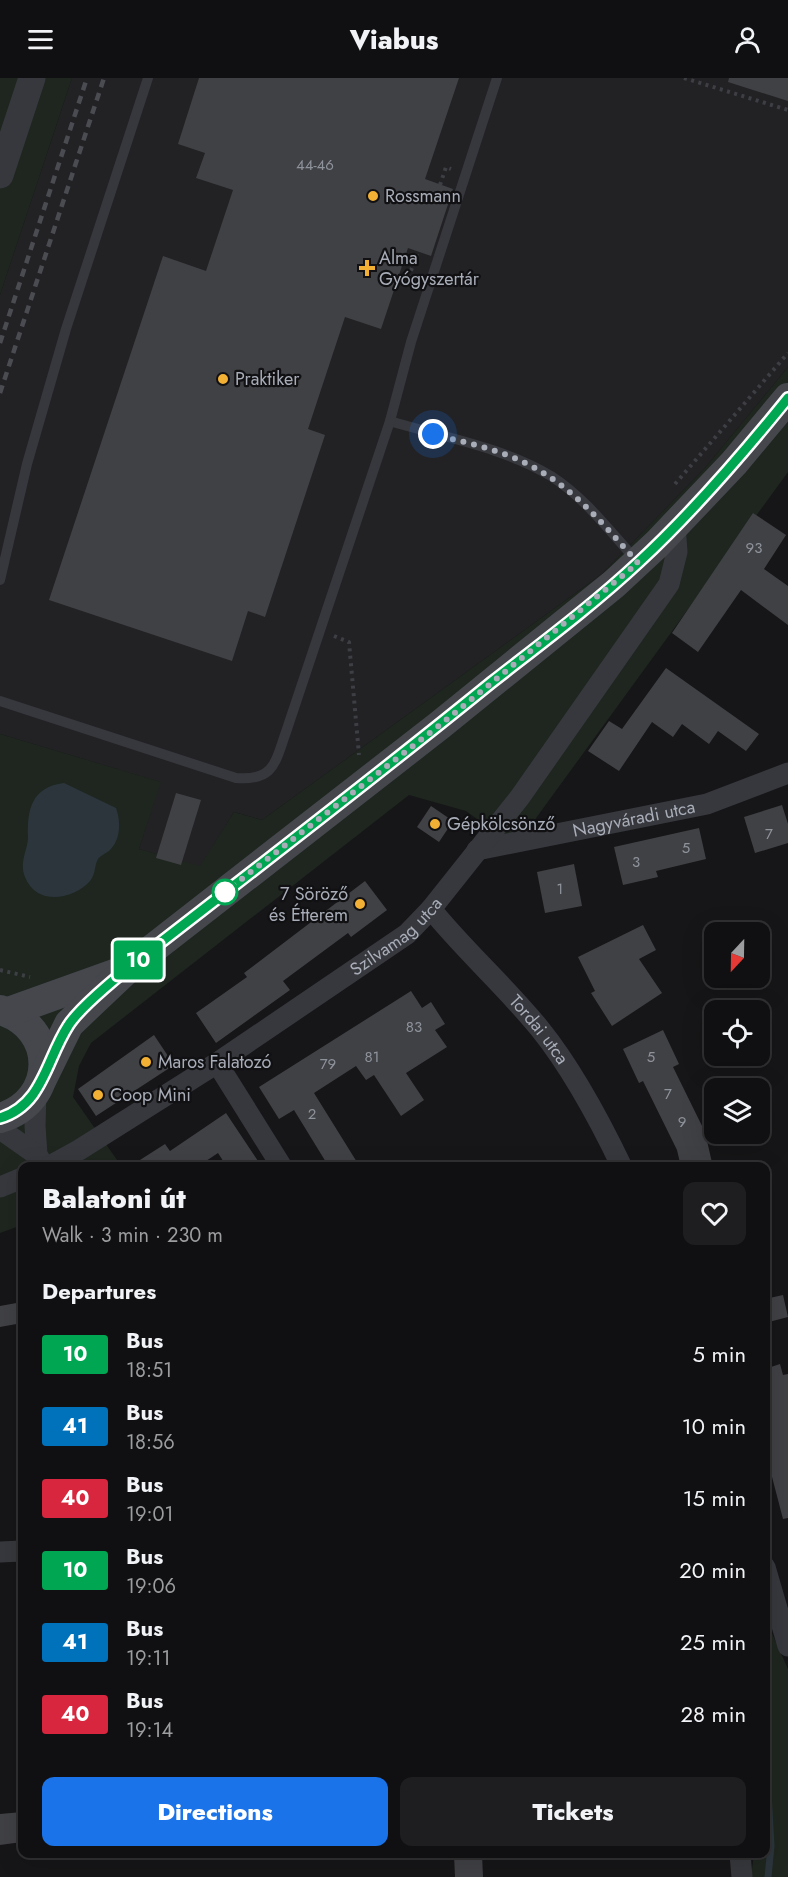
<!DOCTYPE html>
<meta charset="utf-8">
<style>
:root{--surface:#101012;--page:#1e1e20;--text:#f1f3f6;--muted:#9c9d9f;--line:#303032;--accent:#1a73e8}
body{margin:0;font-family:Jost,sans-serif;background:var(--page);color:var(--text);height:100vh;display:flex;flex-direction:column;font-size:22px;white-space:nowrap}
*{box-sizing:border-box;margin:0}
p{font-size:20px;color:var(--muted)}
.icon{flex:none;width:33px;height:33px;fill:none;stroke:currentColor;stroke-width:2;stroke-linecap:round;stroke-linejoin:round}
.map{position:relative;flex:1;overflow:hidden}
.side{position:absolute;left:18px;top:1084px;width:752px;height:696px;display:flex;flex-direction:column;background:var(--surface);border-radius:12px;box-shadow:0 6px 24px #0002,0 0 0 2px var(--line)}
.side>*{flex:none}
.badge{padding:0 12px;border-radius:4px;font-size:21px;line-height:39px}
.needle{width:39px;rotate:202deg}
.controls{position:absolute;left:704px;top:844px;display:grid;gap:12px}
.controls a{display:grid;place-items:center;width:66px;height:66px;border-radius:12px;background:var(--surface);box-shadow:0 6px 24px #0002,0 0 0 2px var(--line);font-size:30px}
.you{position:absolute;width:30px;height:30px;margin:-15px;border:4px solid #fff;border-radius:50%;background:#1a73e8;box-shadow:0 0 0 9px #1a73e833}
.map>.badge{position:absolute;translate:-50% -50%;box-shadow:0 0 0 3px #fff}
h2{padding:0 24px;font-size:22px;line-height:54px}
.round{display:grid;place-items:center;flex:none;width:63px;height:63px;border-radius:12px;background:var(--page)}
.head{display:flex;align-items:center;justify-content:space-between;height:102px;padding:0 24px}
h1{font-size:28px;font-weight:800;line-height:45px}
.button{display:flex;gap:12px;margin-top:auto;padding:12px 24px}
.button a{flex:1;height:69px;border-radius:12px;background:var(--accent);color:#fff;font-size:24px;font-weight:800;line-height:69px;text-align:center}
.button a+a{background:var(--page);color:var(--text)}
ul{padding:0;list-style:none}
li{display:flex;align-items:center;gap:18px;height:72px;padding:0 24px}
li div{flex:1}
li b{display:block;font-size:22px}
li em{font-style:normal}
li .badge{min-width:66px;font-weight:700;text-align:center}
header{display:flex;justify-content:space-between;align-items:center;height:78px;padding:0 24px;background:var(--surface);font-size:27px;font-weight:800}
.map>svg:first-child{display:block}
.built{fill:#222225}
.green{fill:#1e261f}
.water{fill:#2c353c}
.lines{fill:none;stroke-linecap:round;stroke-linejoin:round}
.stream{stroke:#2c353c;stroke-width:7}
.building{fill:#404145}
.path{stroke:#3d3f44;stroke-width:4;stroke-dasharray:3 4.5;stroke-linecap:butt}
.service{stroke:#37383d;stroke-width:10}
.minor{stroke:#37383d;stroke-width:21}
.tertiary{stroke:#37383d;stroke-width:27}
.secondary{stroke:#45474d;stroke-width:30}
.rail{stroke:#4a4c52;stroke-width:4.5;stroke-dasharray:8 6;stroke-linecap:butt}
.line-casing{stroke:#fff;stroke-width:14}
.line{stroke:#00a651;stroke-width:9}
.walk{stroke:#a8adb8;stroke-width:6;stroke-dasharray:0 10.8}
.poi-dot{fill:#f2b134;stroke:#111113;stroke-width:2}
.stop-dot{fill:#fff;stroke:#00a651;stroke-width:3}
.labels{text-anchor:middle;stroke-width:4.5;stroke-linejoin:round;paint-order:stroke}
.number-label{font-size:15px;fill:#8e929b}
.poi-label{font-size:18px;fill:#a8adb8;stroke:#111113;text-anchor:start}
.street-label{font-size:18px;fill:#a8adb8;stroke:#111113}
</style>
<header><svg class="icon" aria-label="menu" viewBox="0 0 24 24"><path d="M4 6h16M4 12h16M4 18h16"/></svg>Viabus<svg class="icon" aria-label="person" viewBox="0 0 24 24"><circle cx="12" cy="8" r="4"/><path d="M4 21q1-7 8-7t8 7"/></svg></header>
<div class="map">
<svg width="788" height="1799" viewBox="0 0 788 1799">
<rect width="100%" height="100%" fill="#161618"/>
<!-- built -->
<path class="built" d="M72 0H788V289L705 390 602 496 262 742 234 734 200 789 139 771 160 704 0 656V217Z"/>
<!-- green -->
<g class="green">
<path d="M0 0H72L0 217Z"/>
<path d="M788 289V394L515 769 466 733 409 717 91 965 79 988 73 1019 122 1089H22V1147L0 1155V656L161 704 139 771 200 788 234 734 262 742 602 496 705 390Z"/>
<path d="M765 1540 788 1591V1799H751L754 1776H765Z"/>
</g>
<!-- water -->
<path class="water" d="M64 705 116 730C121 744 121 762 109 773 106 775 100 778 98 781 94 788 96 796 90 803 74 821 37 829 25 799 19 783 28 772 28 759 27 731 32 709 64 705Z"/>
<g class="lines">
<!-- stream -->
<path class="stream" d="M765 1661 771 1768 768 1799"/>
</g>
<!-- building -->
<g class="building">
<path d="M199 0H459L425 101 453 111 431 178 408 170 381 251 345 239 308 351 325 357 265 539 248 533 232 583 49 522 163 178 206 193 233 112 196 100 205 75 178 66Z"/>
<path d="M729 0H788V23L728 4Z"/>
<path d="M753 435 786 457 764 491 788 508V547L741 512 698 574 672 555Z"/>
<path d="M666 590 759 656 746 673 718 653 709 666 682 646 673 659 652 644 619 693 588 673 609 643 622 651Z"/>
<path d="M176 715 201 722 181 787 156 780Z"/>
<path d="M782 727 788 746V765L755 775 744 739Z"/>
<path d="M431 728 453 743 439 764 417 749Z"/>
<path d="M699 750 706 781 656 793 658 799 623 807 614 769Z"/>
<path d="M574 786 582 828 545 835 537 794Z"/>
<path d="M365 803 387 832 351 859 348 855 283 903 290 912 216 965 196 935 247 899 244 895Z"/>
<path d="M643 847 656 872 639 881 662 915 612 948 591 915 595 913 578 879Z"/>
<path d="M411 913 422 930 431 924 445 946 435 952 447 969 406 995 424 1022 401 1038 374 997 366 1002 356 988 314 1015 360 1089H329L294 1032 279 1041 259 1009Z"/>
<path d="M663 952 679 986 673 989 705 1054 713 1089H681L677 1072 643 1003 639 1005 623 971Z"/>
<path d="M154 957 174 987 96 1038 78 1011Z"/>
<path d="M226 1035 262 1089H227L218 1075 197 1089H129L165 1066 170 1073Z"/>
<path d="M783 1217 788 1239 765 1245V1221Z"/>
<path d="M22 1224V1245L0 1249V1228Z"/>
<path d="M780 1286 783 1297 788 1296V1440L783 1441 765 1372V1291Z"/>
<path d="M22 1734V1764L0 1767V1736Z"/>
<path d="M482 1776 483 1799H455L454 1777Z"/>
</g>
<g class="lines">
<!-- path -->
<g class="path">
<path d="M684 0 788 32"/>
<path d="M440 107 446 89 451 91"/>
<path d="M414 203 408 201 418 173"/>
<path d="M675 406 788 275"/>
<path d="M334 558 349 564 359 677"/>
<path d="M0 892 30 899"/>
</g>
<!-- service -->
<g class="service">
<path d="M390 343C442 359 503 369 551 398 584 419 610 453 636 482"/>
<path d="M0 502 27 386 66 251 148 0"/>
<path d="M0 623 236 700C274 703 275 685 286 654L390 343 411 264 497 0"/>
</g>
<!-- minor -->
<g class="minor">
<path id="s1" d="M477 772 707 726 788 695"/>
<path id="s2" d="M431 831C465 873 506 909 540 951 573 992 599 1041 622 1089"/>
<path d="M217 985 282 1089"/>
<path d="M36 1014 35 1048 37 1077"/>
<path d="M0 1051 37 1077 41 1083"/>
<path id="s3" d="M48 1089 79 1072 217 985 407 856 431 831 520 719 669 506 677 474 675 447"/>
<path d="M0 1109 22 1100"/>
<path d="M0 1474 22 1473"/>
<path d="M765 1489 788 1568"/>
<path d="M740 1776 742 1799"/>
</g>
<!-- tertiary -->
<path class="tertiary" d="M0 97 32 0"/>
<!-- secondary -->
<g class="secondary">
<path d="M0 932C58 949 58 1023 0 1040"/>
<path d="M8 934 114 896"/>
<path d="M42 1001 69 946 128 890 440 647 614 506 657 466 734 385 788 320"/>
</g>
<!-- rail -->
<g class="rail">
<path d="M0 265 87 0"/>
<path d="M0 315 104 0"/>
</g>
</g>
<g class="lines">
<defs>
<path id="line" d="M0 1040C43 1027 46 982 68 948 80 928 128 890 147 875 263 785 379 696 492 604 542 565 593 527 639 484 693 434 742 377 788 320"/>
</defs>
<!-- line casing -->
<use href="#line" class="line-casing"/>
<!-- line -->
<use href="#line" class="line"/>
<!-- walk -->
<path class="walk" d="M225 814 440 647 638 485C603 446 570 405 521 383 494 370 462 364 433 356"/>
</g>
<!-- markers -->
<g class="poi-dot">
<circle cx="373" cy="118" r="6"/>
<path d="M364 181h6v6h6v6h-6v6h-6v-6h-6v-6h6z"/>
<circle cx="223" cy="301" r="6"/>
<circle cx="435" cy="746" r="6"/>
<circle cx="360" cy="826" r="6"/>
<circle cx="146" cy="984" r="6"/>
<circle cx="98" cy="1017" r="6"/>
</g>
<circle class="stop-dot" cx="225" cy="814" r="12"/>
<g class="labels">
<!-- number labels -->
<g class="number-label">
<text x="315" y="92">44-46</text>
<text x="754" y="475">93</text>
<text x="769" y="761">7</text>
<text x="686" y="775">5</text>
<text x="636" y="789">3</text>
<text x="560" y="816">1</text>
<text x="414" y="954">83</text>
<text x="372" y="984">81</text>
<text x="651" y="984">5</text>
<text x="328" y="991">79</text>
<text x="668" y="1021">7</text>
<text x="312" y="1041">2</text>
<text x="682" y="1049">9</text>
</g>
<!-- poi labels -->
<g class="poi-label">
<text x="385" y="124">Rossmann</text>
<text x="379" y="186">Alma<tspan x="379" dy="21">Gyógyszertár</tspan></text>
<text x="235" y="307">Praktiker</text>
<text x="447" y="752">Gépkölcsönző</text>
<text x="348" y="822" text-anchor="end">7 Söröző<tspan x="348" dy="21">és Étterem</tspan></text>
<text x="158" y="990">Maros Falatozó</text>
<text x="110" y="1023">Coop Mini</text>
</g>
<!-- street labels -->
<g class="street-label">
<text dy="6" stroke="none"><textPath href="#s1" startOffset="160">Nagyváradi utca</textPath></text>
<text dy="6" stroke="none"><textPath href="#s3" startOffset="418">Szilvamag utca</textPath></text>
<text dy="6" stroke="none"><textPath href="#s2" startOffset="162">Tordai utca</textPath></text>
</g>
</g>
</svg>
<div class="controls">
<a><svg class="needle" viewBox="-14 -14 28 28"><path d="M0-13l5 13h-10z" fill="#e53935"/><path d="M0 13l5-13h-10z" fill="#9c9d9f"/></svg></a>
<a><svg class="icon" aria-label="locate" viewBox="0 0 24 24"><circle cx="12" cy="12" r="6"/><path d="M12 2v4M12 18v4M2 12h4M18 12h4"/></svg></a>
<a><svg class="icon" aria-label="layers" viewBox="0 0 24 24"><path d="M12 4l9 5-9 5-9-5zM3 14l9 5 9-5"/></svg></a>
</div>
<div class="you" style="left:433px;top:356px"></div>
<b class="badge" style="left:138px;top:882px;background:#00a651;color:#fff">10</b>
<section class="side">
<div class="head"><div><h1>Balatoni út</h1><p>Walk · 3 min · 230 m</p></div><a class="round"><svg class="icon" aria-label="heart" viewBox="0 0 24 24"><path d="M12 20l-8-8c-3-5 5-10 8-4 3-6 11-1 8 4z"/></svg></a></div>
<h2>Departures</h2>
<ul>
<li><span class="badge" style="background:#00a651;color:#fff">10</span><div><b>Bus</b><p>18:51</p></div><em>5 min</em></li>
<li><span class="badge" style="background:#0072bc;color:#fff">41</span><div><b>Bus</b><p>18:56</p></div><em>10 min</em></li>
<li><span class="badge" style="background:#d7263d;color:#fff">40</span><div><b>Bus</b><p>19:01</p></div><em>15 min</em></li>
<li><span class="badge" style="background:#00a651;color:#fff">10</span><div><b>Bus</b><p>19:06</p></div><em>20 min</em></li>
<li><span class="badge" style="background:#0072bc;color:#fff">41</span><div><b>Bus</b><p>19:11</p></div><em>25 min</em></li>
<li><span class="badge" style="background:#d7263d;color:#fff">40</span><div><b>Bus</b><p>19:14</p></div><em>28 min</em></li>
</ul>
<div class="button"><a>Directions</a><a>Tickets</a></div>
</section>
</div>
